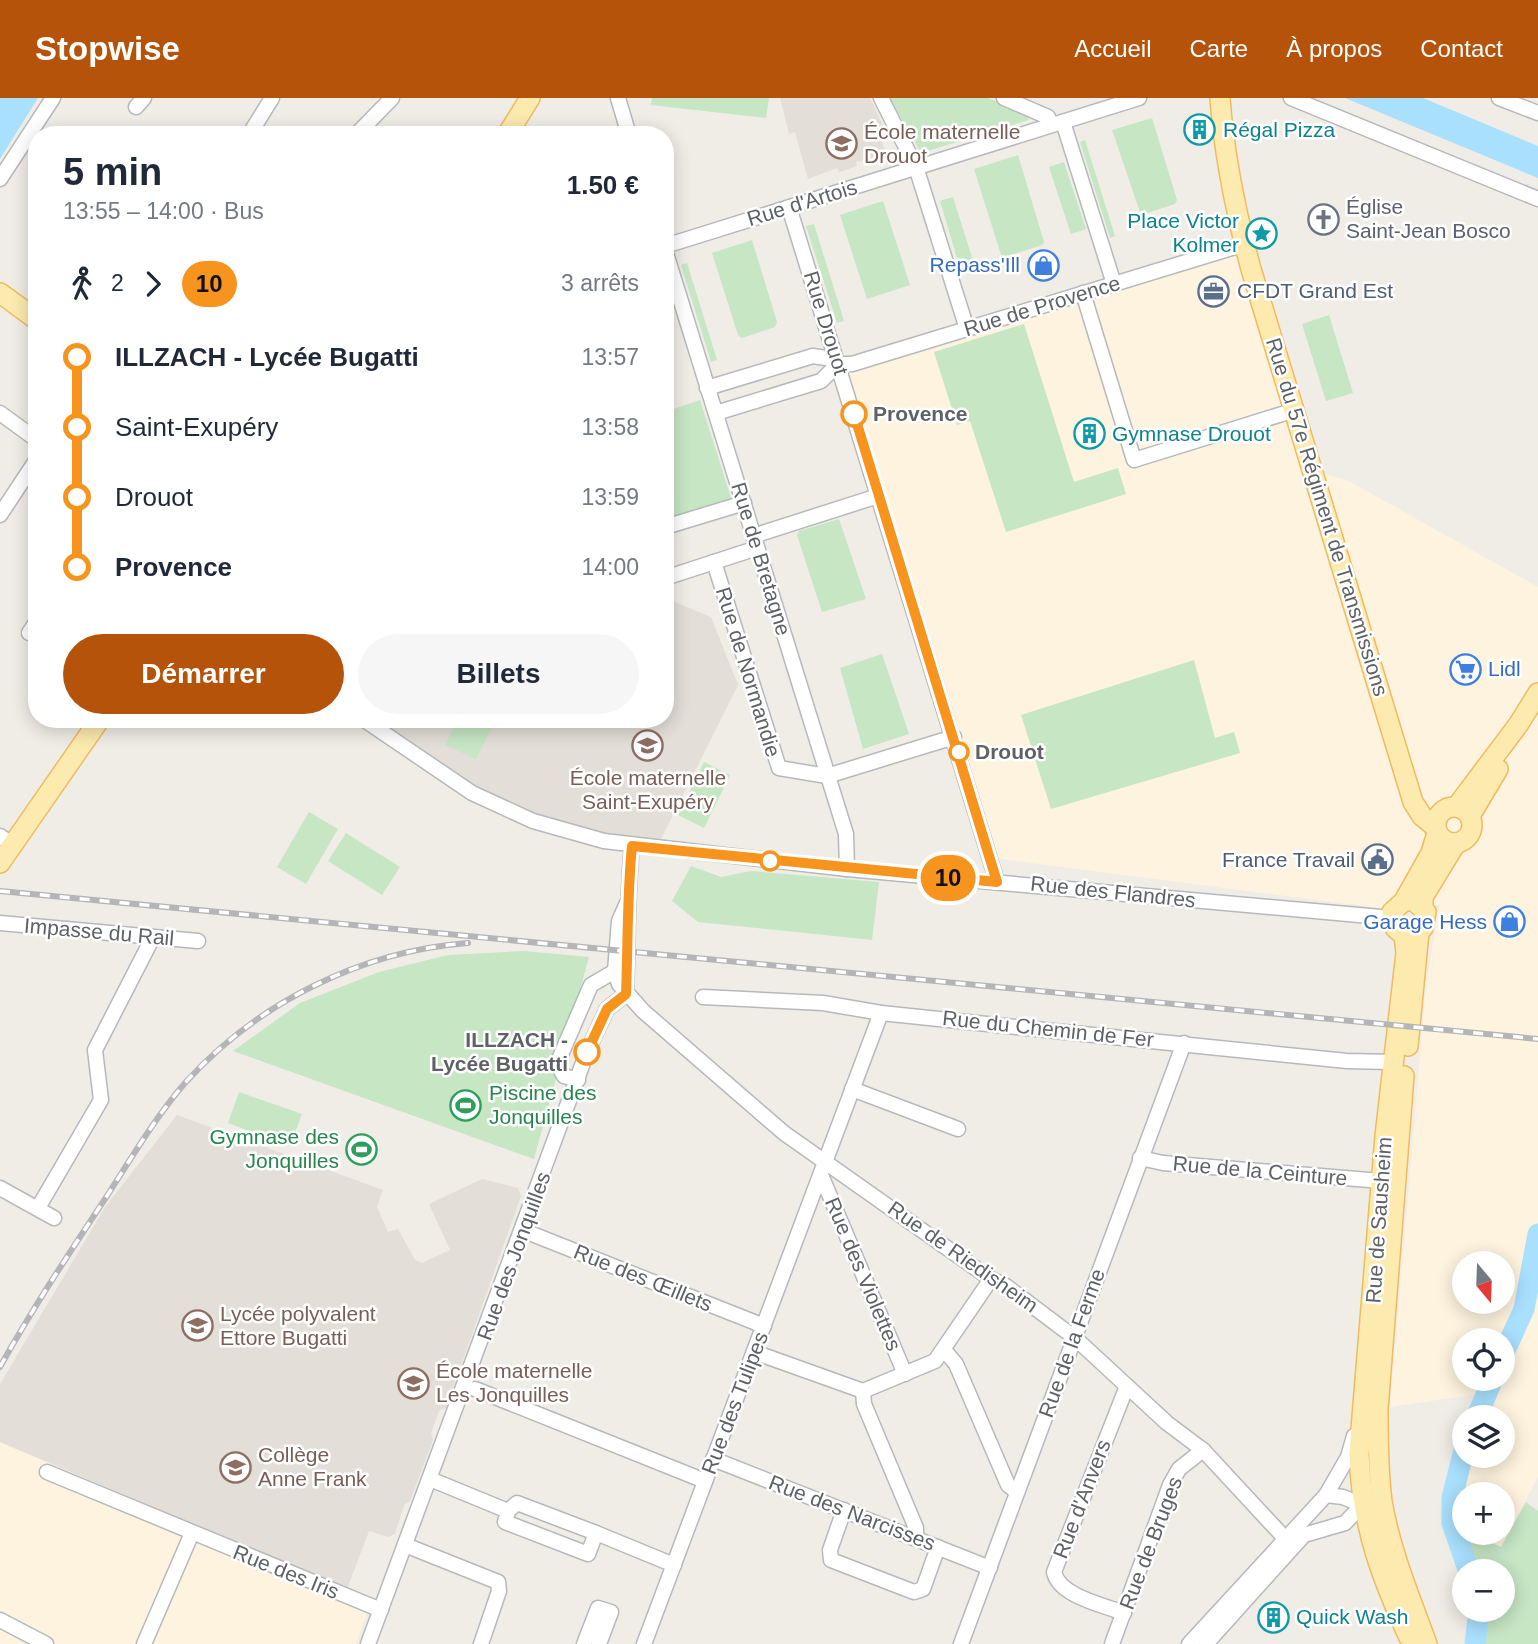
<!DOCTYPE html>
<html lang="fr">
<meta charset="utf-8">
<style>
:root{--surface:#fff;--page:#f6f6f7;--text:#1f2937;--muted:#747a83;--accent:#b45309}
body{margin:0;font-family:Arial,sans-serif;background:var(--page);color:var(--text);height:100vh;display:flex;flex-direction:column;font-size:26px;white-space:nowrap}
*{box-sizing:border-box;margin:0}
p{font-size:23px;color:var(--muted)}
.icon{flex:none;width:38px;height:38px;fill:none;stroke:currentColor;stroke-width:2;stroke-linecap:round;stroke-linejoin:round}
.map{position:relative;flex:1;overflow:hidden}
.side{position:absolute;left:28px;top:28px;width:646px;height:602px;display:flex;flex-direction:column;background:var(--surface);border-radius:28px;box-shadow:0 4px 18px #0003}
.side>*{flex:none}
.badge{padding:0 14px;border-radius:23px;font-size:24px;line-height:46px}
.needle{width:46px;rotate:161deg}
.buttons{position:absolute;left:1452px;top:1153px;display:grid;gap:14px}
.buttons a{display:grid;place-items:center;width:63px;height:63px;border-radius:50%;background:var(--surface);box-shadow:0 4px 18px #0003;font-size:35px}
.map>.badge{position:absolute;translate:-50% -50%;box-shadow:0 0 0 4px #fff}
.legs{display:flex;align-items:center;gap:10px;height:77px;padding:0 35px;font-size:23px}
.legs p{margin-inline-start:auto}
.summary{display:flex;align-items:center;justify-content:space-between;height:119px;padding:0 35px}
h1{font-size:38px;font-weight:800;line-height:52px}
.action{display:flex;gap:14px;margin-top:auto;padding:14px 35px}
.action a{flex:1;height:80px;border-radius:42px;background:var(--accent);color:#fff;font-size:28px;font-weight:800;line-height:80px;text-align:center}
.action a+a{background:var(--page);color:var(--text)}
ul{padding:0 35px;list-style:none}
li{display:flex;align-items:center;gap:24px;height:70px;font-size:26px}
li i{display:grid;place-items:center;width:10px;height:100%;margin:0 9px;background:currentColor}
li i::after{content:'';width:18px;height:18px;margin:-9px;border:5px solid;border-radius:50%;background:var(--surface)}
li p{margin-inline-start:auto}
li:first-child i{background:linear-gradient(#0000 50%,currentColor 0)}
li:last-child i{background:linear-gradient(currentColor 50%,#0000 0)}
header{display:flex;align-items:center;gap:42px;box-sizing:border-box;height:98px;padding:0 35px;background:var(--accent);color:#fff}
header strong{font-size:33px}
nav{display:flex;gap:38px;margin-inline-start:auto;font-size:24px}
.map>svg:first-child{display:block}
.commercial{fill:#fdf3de;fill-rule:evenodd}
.education{fill:#e3ded7}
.green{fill:#c6e6c4}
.water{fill:#a9e0fd}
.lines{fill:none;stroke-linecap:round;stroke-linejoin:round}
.river{stroke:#a9e0fd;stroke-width:21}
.minor-casing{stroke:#b6b9bc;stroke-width:17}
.major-casing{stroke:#efbb60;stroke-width:22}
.minor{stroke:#fff;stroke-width:14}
.major{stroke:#fdeaae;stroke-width:19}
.rail-casing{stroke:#b4b5b6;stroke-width:6}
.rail{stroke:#fff;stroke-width:3.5;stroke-dasharray:10;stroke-linecap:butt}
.line-1-casing{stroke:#fff;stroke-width:16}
.line-1{stroke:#f7941d;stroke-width:10}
.stop-1-dot{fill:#fff;stroke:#f7941d;stroke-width:3.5}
.labels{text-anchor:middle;stroke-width:5;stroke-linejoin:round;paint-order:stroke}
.culture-label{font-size:21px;fill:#0d838f;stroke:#fff;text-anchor:start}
.education-label{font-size:21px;fill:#785e54;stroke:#fff;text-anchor:start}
.street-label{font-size:21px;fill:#5e6266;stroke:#fff}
.worship-label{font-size:21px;fill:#5b616d;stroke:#fff;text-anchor:start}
.shop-label{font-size:21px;fill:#366cbe;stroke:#fff;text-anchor:end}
.service-label{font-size:21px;fill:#4e5e75;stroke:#fff;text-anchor:start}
.stop-label{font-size:21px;font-weight:bold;fill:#5e6266;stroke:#fff;text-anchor:start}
.leisure-label{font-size:21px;fill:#27864d;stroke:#fff;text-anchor:start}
</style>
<header>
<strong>Stopwise</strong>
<nav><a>Accueil</a><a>Carte</a><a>À propos</a><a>Contact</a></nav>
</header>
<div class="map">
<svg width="1538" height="1546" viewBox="0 0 1538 1546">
<rect width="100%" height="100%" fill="#f0ede6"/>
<!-- commercial -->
<g class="commercial">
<path d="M1241 154 1308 371 1349 383 1538 489V1379L1501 1449 1469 1435H1503V1396H1465V1433L1456 1429 1469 1358H1503V1320L1476 1319 1479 1296 1390 1309 1426 888 1439 807 1379 810 992 760 849 273ZM1465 1166H1503V1204H1465ZM1465 1242H1503V1281H1465Z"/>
<path d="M0 1344 372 1502 356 1546H0Z"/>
</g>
<!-- education -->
<g class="education">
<path d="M870 0 885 32 879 34 886 56 856 64 857 68 843 73 839 74 837 70 808 81 795 34 789 36 780 0Z"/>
<path d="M665 500 711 519 738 587 656 751 510 713 363 621H665Z"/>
<path d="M177 1017 383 1092 377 1109 388 1134 398 1131 415 1162 422 1165 450 1152 429 1106 482 1081 518 1090 521 1098 446 1310 439 1313 431 1335 433 1342 410 1403 404 1407 395 1436 388 1439 369 1433 347 1491 0 1344V1286L105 1109Z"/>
</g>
<!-- green -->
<g class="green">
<path d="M652 0H769L766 20 651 7Z"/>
<path d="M890 0H988L1026 16 1029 22 921 55Z"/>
<path d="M1152 20 1177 102 1175 106 1141 117 1112 32Z"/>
<path d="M1085 42 1115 138 1110 140 1080 44Z"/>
<path d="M1018 57 1044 144 1042 147 1002 160 974 71Z"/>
<path d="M1064 64 1086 131 1071 136 1049 69Z"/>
<path d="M953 99 974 166 960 170 940 103Z"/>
<path d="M883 103 910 187 867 201 840 117Z"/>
<path d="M814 126 844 223 837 225 806 128Z"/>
<path d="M752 142 777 224 775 229 742 240 738 237 712 155Z"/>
<path d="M687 165 717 262 711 264 681 167Z"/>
<path d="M1329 217 1353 295 1326 303 1302 226Z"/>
<path d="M1024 226 1074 384 1118 370 1126 396 1006 434 970 323 957 327 934 254Z"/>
<path d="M700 302 732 403 665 424V314Z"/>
<path d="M839 421 866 501 822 514 797 437 799 433Z"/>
<path d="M882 556 909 636 863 651 840 570Z"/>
<path d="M1194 562 1215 640 1234 634 1240 655 1051 711 1021 617Z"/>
<path d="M458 621H496L476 661 445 647Z"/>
<path d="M704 664 730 677 704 730 678 717Z"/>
<path d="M309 714 338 731 306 786 277 769Z"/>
<path d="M346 735 400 769 382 797 328 763Z"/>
<path d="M691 768 721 779 751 773 879 784 872 842 698 824 672 803Z"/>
<path d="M524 853 589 859 534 1061 233 953 300 905 379 874 448 857Z"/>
<path d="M239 994 302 1016 290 1048 228 1025Z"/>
<path d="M1526 1404 1538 1413V1546H1479L1485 1512H1503V1474L1472 1473 1456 1429 1501 1449Z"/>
</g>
<!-- water -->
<g class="water">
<path d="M0 0H38L0 61Z"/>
<path d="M1345 0H1423L1538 48V80Z"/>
</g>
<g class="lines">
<!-- river -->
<g class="river">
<path d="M1503 1257 1524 1211 1538 1136"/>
<path d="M1476 1320 1493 1281"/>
<path d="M1465 1348 1452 1400V1425L1469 1474"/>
<path d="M1475 1546 1479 1512"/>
</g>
<defs>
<g id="minor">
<path d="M618 0 629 37"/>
<path d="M881 0 916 69 967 231"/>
<path d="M1004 0 1048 19 1051 27"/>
<path d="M1291 0 1538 101"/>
<path d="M1499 0 1538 15"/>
<path d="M136 9 144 0"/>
<path d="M1063 24 1114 186"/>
<path d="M249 37 272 0"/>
<path d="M356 37 392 0"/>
<path d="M0 81 53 0"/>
<path d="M789 109 997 784"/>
<path d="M665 148 1139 0"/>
<path d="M665 152 846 736 847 771"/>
<path d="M1083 195 1134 362 1295 312"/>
<path d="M707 290 813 258 832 261 838 266H852L1245 146"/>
<path d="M0 315 37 342"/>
<path d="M716 315 821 283 838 266"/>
<path d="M0 417 37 361"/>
<path d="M665 429 744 405"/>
<path d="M753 438 878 398"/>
<path d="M714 464 779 670 827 678 954 639"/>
<path d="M665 480 757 450"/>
<path d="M29 535 37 523"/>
<path d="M363 621 472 695 533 723 604 743 847 771 1392 820"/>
<path d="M0 738 13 747"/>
<path d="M627 805 619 823 615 873 619 886 643 913 784 1035 991 1181 1006 1188 1075 1240 1167 1325 1203 1352 1292 1448"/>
<path d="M0 825 198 843"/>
<path d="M626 896C628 846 627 797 632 748"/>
<path d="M703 899 823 905 881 915 1199 948 1347 963 1393 964"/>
<path d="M578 982 564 978 557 966 591 887 615 873"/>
<path d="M852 991 958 1031"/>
<path d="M1140 1060 1163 1065 1381 1083"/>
<path d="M821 1077 905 1276"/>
<path d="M0 1090 54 1120"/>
<path d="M38 1110 101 1002 95 952 152 841"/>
<path d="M522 1132 764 1228"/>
<path d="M945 1253 956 1266 1008 1387 1017 1394"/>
<path d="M754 1254 863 1293 935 1263 991 1181"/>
<path d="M475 1291 705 1383"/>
<path d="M863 1293 864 1306 916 1430V1439"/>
<path d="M713 1361 990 1470"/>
<path d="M47 1374 381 1512"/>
<path d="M430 1381 508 1413 505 1424 588 1456 596 1435 674 1467"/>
<path d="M1326 1397 1343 1399 1362 1407"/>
<path d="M844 1412 830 1452 831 1462 914 1494 923 1491 938 1449"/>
<path d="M508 1413 517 1405 596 1435"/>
<path d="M405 1447 498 1484 499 1493 481 1546"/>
<path d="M1124 1515C1103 1507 1059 1498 1054 1474L1127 1288"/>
<path d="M0 1522 46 1546"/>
<path d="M144 1546 192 1435"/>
<path d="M368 1546 587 954 607 911 626 896"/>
<path d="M584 1546 598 1510 611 1514 599 1546"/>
<path d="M644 1546 881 915"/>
<path d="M961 1546 1184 945"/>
<path d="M1112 1546 1170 1387 1179 1371 1203 1352"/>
<path d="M1189 1546 1326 1397 1348 1359 1354 1338"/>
<path d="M1206 1546 1304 1437 1345 1425 1362 1407"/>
</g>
<g id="major">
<path d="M1220 0C1224 57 1236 115 1251 171L1413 704 1422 718 1435 729"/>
<path d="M507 37 530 0"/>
<path d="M0 195 37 222"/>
<path d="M1457 708 1518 627 1538 595"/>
<circle cx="1454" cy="727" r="18"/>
<path d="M1470 718 1498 671"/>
<path d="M0 765 100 621"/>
<path d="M1404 803H1414L1426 814 1423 830C1414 839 1404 839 1395 830L1392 814 1404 803 1431 755 1437 735"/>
<path d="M1423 809V799L1456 745"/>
<path d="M1404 836 1406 855 1385 1038 1359 1356C1362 1429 1381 1480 1412 1546"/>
<path d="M1408 948 1419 834"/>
<path d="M1404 978 1378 1311C1378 1342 1378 1373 1382 1403 1390 1452 1410 1499 1427 1546"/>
</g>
</defs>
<!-- minor casing -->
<use href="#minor" class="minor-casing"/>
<!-- major casing -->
<use href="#major" class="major-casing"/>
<!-- minor -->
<use href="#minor" class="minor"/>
<!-- major -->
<use href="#major" class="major"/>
<defs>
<g id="rail">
<path d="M0 793 1538 941"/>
<path d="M0 1269C31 1213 66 1160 101 1107 128 1066 153 1022 185 985 257 905 361 853 468 845"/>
</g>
</defs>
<!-- rail casing -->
<use href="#rail" class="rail-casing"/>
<!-- rail -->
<use href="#rail" class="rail"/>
</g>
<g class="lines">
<defs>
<path id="line-1" d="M587 954 607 911 626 896C628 846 627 797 632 748L997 784 854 316"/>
</defs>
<!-- line-1 casing -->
<use href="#line-1" class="line-1-casing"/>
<!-- line-1 -->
<use href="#line-1" class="line-1"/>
</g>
<!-- icons -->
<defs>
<symbol id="building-ring" viewBox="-11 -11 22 22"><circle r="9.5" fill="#fff" stroke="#0f9aa8" stroke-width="1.5"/><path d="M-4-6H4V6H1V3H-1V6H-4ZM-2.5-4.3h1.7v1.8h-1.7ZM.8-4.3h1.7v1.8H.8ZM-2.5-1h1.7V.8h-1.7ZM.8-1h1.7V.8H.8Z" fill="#0f9aa8"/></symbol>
<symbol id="school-ring" viewBox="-11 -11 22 22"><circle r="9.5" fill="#fff" stroke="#8d6e63" stroke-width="1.5"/><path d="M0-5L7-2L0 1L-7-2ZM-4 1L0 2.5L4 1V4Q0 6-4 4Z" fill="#8d6e63"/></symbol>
<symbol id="church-ring" viewBox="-11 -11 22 22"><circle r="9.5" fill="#fff" stroke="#6b7280" stroke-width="1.5"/><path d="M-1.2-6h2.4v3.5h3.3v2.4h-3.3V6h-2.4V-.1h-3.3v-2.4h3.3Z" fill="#6b7280"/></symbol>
<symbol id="sight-ring" viewBox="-11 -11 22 22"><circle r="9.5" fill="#fff" stroke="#0f9aa8" stroke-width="1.5"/><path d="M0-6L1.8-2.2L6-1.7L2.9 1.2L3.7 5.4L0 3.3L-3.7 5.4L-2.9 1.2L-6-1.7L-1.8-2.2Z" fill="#0f9aa8"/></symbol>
<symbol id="shop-ring" viewBox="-11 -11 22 22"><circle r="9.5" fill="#fff" stroke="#3f7fe0" stroke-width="1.5"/><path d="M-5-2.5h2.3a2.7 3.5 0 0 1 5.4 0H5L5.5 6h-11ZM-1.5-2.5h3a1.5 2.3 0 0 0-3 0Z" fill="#3f7fe0"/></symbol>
<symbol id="office-ring" viewBox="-11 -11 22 22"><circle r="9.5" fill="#fff" stroke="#5c6f8a" stroke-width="1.5"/><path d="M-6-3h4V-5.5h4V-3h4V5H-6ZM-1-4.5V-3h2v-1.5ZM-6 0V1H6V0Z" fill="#5c6f8a"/></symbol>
<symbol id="supermarket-ring" viewBox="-11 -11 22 22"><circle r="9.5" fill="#fff" stroke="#3f7fe0" stroke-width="1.5"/><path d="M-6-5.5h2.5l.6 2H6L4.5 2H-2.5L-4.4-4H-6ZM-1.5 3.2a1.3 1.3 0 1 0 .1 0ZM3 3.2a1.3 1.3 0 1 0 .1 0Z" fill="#3f7fe0"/></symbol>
<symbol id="civic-ring" viewBox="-11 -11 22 22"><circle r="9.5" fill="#fff" stroke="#5c6f8a" stroke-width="1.5"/><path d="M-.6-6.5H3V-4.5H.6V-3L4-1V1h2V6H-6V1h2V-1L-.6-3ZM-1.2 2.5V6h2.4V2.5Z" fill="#5c6f8a"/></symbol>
<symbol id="stadium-ring" viewBox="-11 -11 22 22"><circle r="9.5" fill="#fff" stroke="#2e9e5b" stroke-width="1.5"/><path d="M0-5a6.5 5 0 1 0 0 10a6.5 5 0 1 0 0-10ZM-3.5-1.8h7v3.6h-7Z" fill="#2e9e5b"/></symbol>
</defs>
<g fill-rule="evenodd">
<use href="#building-ring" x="1182" y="14" width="35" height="35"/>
<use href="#school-ring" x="824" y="28" width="35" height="35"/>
<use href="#church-ring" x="1306" y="104" width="35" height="35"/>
<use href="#sight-ring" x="1244" y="118" width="35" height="35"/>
<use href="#shop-ring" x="1026" y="150" width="35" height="35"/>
<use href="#office-ring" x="1196" y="176" width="35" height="35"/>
<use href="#building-ring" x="1072" y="318" width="35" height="35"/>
<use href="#supermarket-ring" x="1448" y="554" width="35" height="35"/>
<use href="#school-ring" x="630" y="630" width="35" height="35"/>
<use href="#civic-ring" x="1360" y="744" width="35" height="35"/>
<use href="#shop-ring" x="1492" y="806" width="35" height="35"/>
<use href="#stadium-ring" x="448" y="990" width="35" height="35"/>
<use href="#stadium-ring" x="344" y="1034" width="35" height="35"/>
<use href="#school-ring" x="180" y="1210" width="35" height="35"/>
<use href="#school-ring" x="396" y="1268" width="35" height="35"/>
<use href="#school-ring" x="218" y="1352" width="35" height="35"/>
<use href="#building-ring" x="1256" y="1502" width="35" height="35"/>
</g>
<!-- markers -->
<g class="stop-1-dot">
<circle cx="854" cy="316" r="12"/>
<circle cx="959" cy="654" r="9"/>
<circle cx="770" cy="763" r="9"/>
<circle cx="587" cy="954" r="12"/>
</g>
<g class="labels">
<!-- culture labels -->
<g class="culture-label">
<text x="1223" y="39">Régal Pizza</text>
<text x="1239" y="130" text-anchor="end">Place Victor<tspan x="1239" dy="24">Kolmer</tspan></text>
<text x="1112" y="343">Gymnase Drouot</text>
<text x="1296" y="1526">Quick Wash</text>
</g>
<!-- education labels -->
<g class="education-label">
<text x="864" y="41">École maternelle<tspan x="864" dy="24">Drouot</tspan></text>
<text x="648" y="687" text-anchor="middle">École maternelle<tspan x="648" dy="24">Saint-Exupéry</tspan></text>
<text x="220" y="1223">Lycée polyvalent<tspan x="220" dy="24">Ettore Bugatti</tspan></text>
<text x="436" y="1280">École maternelle<tspan x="436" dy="24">Les Jonquilles</tspan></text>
<text x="258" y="1364">Collège<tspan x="258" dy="24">Anne Frank</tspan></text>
</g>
<!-- street labels -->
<g class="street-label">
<text transform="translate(802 105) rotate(-17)" y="7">Rue d'Artois</text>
<text transform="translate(1042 208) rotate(-17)" y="7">Rue de Provence</text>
<text transform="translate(826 225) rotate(73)" y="7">Rue Drouot</text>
<text transform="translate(1327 419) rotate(73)" y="7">Rue du 57e Régiment de Transmissions</text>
<text transform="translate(761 461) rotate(73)" y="7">Rue de Bretagne</text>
<text transform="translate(748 574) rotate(73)" y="7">Rue de Normandie</text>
<text transform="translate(1113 794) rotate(6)" y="7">Rue des Flandres</text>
<text transform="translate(99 834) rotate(5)" y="7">Impasse du Rail</text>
<text transform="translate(1048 931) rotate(6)" y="7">Rue du Chemin de Fer</text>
<text transform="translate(1260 1073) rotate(5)" y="7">Rue de la Ceinture</text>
<text transform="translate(1379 1122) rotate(-86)" y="7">Rue de Sausheim</text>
<text transform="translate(514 1158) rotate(-70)" y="7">Rue des Jonquilles</text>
<text transform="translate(963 1159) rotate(35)" y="7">Rue de Riedisheim</text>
<text transform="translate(863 1176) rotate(67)" y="7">Rue des Violettes</text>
<text transform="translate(643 1180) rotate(22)" y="7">Rue des Œillets</text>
<text transform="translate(1072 1245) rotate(-70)" y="7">Rue de la Ferme</text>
<text transform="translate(735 1305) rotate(-69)" y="7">Rue des Tulipes</text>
<text transform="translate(1082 1401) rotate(-69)" y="7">Rue d'Anvers</text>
<text transform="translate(852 1415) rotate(21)" y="7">Rue des Narcisses</text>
<text transform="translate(1151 1445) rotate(-69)" y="7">Rue de Bruges</text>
<text transform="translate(286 1474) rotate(22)" y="7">Rue des Iris</text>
</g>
<!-- worship labels -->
<g class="worship-label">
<text x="1346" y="116">Église<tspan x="1346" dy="24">Saint-Jean Bosco</tspan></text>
</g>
<!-- shop labels -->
<g class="shop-label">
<text x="1020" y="174">Repass'Ill</text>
<text x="1488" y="578" text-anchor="start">Lidl</text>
<text x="1487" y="831">Garage Hess</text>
</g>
<!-- service labels -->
<g class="service-label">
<text x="1237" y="200">CFDT Grand Est</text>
<text x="1355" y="769" text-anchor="end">France Travail</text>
</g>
<!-- stop labels -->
<g class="stop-label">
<text x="873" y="323">Provence</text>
<text x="975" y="661">Drouot</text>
<text x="568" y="949" text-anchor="end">ILLZACH -<tspan x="568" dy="24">Lycée Bugatti</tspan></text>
</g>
<!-- leisure labels -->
<g class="leisure-label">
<text x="489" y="1002">Piscine des<tspan x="489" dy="24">Jonquilles</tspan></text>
<text x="339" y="1046" text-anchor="end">Gymnase des<tspan x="339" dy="24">Jonquilles</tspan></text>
</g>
</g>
</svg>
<div class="buttons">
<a><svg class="needle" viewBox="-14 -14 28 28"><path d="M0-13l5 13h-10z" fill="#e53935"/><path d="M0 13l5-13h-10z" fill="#747a83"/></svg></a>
<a><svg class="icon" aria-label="locate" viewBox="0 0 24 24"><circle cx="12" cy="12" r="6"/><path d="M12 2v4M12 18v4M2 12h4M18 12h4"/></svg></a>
<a><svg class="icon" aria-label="layers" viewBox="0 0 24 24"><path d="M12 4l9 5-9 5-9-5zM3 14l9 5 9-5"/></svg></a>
<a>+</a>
<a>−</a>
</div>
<b class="badge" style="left:948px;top:780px;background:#f7941d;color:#111">10</b>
<section class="side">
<div class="summary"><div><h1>5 min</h1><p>13:55 – 14:00 · Bus</p></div><b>1.50 €</b></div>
<div class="legs"><svg class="icon" aria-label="walk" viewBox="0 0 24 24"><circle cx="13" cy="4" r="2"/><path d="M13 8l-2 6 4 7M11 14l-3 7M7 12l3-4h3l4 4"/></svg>2<svg class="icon" aria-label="forward" viewBox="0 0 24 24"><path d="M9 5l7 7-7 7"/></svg><b class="badge" style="background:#f7941d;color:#111">10</b><p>3 arrêts</p></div>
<ul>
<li><i style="color:#f7941d"></i><b>ILLZACH - Lycée Bugatti</b><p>13:57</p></li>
<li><i style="color:#f7941d"></i><span>Saint-Exupéry</span><p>13:58</p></li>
<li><i style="color:#f7941d"></i><span>Drouot</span><p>13:59</p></li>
<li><i style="color:#f7941d"></i><b>Provence</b><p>14:00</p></li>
</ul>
<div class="action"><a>Démarrer</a><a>Billets</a></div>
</section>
</div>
